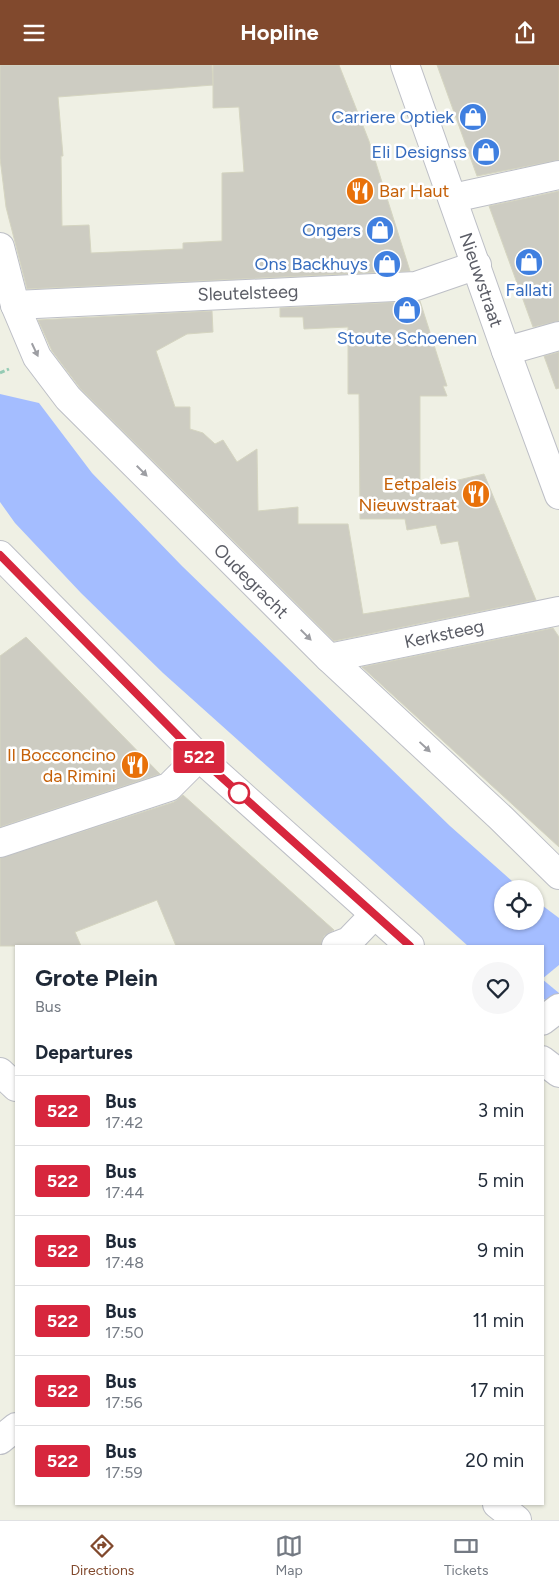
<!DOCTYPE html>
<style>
:root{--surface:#fff;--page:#f6f6f7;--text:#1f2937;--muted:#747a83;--line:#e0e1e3;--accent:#81492d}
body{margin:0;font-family:Figtree,sans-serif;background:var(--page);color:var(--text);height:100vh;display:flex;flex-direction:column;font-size:19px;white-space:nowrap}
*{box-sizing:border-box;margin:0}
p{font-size:16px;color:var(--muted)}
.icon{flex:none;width:28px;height:28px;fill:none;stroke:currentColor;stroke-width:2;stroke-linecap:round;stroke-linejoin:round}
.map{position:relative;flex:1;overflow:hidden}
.details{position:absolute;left:15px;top:880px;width:529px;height:560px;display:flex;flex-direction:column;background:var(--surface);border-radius:0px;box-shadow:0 1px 4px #0004}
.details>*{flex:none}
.badge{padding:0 10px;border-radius:4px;font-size:18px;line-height:32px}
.fabs{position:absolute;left:494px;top:815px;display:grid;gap:10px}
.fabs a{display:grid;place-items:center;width:50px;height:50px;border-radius:50%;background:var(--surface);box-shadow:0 1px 4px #0004;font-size:25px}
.map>.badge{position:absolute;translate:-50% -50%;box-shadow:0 0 0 2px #fff}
h2{padding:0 20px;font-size:19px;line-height:45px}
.round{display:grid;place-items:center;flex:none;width:52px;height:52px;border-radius:26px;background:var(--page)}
.summary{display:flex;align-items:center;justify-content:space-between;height:85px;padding:0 20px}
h1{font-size:24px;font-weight:700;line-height:38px}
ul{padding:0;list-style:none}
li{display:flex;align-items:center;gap:15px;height:70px;padding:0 20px;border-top:1px solid var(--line)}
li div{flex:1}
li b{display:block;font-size:19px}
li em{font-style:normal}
li .badge{min-width:55px;font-weight:700;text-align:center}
header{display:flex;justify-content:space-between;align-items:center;height:65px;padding:0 20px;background:var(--accent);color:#fff;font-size:22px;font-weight:700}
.tabs{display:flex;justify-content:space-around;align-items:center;height:70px;border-top:1px solid var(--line);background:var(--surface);font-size:14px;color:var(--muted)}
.tabs a{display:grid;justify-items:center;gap:2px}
.tabs .current{color:var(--accent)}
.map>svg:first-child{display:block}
.water{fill:#a4bdff}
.pier{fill:#eff0e4}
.building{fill:#cdccc2;stroke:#d5d5c1}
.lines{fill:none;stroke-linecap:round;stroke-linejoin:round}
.pedestrian-casing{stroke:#bdbfc6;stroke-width:30}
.minor-casing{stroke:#bdbfc6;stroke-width:30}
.tertiary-casing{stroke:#bdbfc6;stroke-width:30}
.path{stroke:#95cbb4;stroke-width:3;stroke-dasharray:5 2.5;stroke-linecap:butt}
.pedestrian{stroke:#fff;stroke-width:28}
.minor{stroke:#fff;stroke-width:28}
.tertiary{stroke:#fff;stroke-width:28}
.oneway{fill:#9d9ea3}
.line-casing{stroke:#fff;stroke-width:11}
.line{stroke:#d7263d;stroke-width:8}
.stop-dot{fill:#fff;stroke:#d7263d;stroke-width:2.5}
.labels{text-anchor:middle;stroke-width:5;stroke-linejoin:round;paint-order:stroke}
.shop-label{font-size:18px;fill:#366cbe;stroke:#fff;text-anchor:end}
.food-label{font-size:18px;fill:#c56008;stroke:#fff;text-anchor:end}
.street-label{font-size:18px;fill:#5b5d66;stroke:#fff}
</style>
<header><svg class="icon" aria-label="menu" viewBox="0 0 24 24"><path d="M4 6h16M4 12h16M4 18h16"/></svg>Hopline<svg class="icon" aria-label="share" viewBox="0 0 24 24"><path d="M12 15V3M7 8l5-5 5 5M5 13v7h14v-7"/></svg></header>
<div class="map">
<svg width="559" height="1455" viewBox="0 0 559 1455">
<rect width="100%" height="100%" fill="#eff0e4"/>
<!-- water -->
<path class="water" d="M0 329 39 338 92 408 182 501 450 761 521 824H502V856H535V835L559 853V949L543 933 542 881H468L163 608 81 528 15 458 0 437Z"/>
<!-- pier -->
<path class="pier" d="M559 900V928L542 914Z"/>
<!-- building -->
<g class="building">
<path d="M0 0H212L213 20 58 32 63 91H61L62 161 89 160 91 188 183 184V178L222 176V108L244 107 239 42 213 43V0H339L369 76 410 206 27 224 6 142 0 93Z"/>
<path d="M437 0H559V95L477 111Z"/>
<path d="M559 126V256L533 262 489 141Z"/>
<path d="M420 236 447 321H443L447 331H420V424L484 409 536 535 334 576 80 323 52 286 38 255 212 246 213 267 187 269 156 286 175 342H190V364L203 368 215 379 223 375 237 397 257 384 258 446 298 442V459H348L363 549 470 532 458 476 441 479 436 460 407 465 405 454H360L359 329H348V262L304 264 303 252H280V243Z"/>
<path d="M559 287V323L556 324 544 291Z"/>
<path d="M553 563 559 572V782L362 602Z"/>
<path d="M26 572 160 709 0 762V591Z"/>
<path d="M183 730 334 865 324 871 321 881H176L157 835 75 867 81 881H0V793L174 737Z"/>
</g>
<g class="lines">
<defs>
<g id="pedestrian">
<path d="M453 133 559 110"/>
<path d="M15 240 416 221 477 200"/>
<path d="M506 286 559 271"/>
<path d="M329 593 559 546"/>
<path d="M0 778 169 722 199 692"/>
<path d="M336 881 349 876 374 850"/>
</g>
<g id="minor">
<path d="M405 0 506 286 559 430"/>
<path d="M0 182 15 240 37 292 68 333 329 593 501 753 559 810"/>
<path d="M0 490 199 692 410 881"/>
<path d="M542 956 559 943"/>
<path d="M0 1007 16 1022"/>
<path d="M497 1439 517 1455"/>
</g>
<g id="tertiary">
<path d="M542 995 559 1008"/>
<path d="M0 1375 16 1362"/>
</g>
</defs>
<!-- pedestrian casing -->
<use href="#pedestrian" class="pedestrian-casing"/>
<!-- minor casing -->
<use href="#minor" class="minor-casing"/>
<!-- tertiary casing -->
<use href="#tertiary" class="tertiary-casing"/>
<!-- path -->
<path class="path" d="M0 308 9 304"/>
<!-- pedestrian -->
<use href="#pedestrian" class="pedestrian"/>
<!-- minor -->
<use href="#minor" class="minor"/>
<!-- tertiary -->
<use href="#tertiary" class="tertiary"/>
</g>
<!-- one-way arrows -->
<defs><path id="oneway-solid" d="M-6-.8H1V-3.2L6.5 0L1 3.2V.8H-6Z" transform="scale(1.25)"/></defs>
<g class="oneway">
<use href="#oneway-solid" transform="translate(35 285) rotate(65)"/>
<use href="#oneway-solid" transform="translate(142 406) rotate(45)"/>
<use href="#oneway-solid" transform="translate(306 570) rotate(45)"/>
<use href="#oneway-solid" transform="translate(425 682) rotate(43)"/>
</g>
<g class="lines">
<defs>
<path id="line" d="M0 490 199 692 410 881"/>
</defs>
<!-- line casing -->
<use href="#line" class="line-casing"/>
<!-- line -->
<use href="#line" class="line"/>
</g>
<!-- icons -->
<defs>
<symbol id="shop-disc" viewBox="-11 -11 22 22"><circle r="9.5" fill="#3f7fe0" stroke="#fff"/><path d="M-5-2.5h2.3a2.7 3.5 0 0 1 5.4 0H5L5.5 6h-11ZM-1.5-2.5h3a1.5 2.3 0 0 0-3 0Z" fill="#fff"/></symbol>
<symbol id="restaurant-disc" viewBox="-11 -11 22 22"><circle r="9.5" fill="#e8710a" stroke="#fff"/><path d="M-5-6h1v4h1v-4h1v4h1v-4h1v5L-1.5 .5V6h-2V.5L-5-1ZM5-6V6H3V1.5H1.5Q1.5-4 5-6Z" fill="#fff"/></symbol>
</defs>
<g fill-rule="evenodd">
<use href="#shop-disc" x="457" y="36" width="32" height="32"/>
<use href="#shop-disc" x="470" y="71" width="32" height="32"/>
<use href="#restaurant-disc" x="344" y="110" width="32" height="32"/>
<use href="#shop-disc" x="364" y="149" width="32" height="32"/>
<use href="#shop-disc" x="513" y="181" width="32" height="32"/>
<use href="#shop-disc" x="371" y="183" width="32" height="32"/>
<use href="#shop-disc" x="391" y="229" width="32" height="32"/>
<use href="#restaurant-disc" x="460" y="413" width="32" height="32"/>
<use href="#restaurant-disc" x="119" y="684" width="32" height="32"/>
</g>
<!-- markers -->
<circle class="stop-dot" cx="239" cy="728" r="10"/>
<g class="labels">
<!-- shop labels -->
<g class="shop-label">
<text x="454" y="58">Carriere Optiek</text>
<text x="467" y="93">Eli Designss</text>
<text x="361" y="171">Ongers</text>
<text x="368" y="205">Ons Backhuys</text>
<text x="529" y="231" text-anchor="middle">Fallati</text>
<text x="407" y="279" text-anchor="middle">Stoute Schoenen</text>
</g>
<!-- food labels -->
<g class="food-label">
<text x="379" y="132" text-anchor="start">Bar Haut</text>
<text x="457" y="425">Eetpaleis<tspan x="457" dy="21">Nieuwstraat</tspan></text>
<text x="116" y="696">Il Bocconcino<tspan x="116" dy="21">da Rimini</tspan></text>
</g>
<!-- street labels -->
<g class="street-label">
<text transform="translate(481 215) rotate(71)" y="6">Nieuwstraat</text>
<text transform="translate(248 228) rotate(-2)" y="6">Sleutelsteeg</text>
<text transform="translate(251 516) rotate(45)" y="6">Oudegracht</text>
<text transform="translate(444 569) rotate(-12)" y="6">Kerksteeg</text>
</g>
</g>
</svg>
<div class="fabs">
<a><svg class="icon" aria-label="locate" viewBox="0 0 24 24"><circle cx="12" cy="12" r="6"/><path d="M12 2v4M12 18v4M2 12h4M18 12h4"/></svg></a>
</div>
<b class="badge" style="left:199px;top:692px;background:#d7263d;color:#fff">522</b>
<section class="details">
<div class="summary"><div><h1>Grote Plein</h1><p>Bus</p></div><a class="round"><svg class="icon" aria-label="heart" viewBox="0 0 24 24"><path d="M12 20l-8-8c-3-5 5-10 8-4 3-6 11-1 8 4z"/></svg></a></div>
<h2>Departures</h2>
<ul>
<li><span class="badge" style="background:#d7263d;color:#fff">522</span><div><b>Bus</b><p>17:42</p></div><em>3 min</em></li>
<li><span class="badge" style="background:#d7263d;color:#fff">522</span><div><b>Bus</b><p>17:44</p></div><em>5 min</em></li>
<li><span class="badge" style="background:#d7263d;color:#fff">522</span><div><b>Bus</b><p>17:48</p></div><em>9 min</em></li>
<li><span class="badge" style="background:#d7263d;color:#fff">522</span><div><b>Bus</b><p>17:50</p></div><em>11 min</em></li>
<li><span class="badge" style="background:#d7263d;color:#fff">522</span><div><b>Bus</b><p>17:56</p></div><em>17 min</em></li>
<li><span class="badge" style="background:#d7263d;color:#fff">522</span><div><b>Bus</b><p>17:59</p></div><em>20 min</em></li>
</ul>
</section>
</div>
<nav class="tabs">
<a class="current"><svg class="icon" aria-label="directions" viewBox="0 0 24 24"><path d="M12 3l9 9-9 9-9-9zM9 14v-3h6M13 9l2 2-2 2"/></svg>Directions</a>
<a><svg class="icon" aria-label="map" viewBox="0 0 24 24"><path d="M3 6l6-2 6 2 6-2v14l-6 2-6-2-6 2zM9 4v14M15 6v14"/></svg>Map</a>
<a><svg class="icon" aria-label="tickets" viewBox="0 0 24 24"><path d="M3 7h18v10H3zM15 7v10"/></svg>Tickets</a>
</nav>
